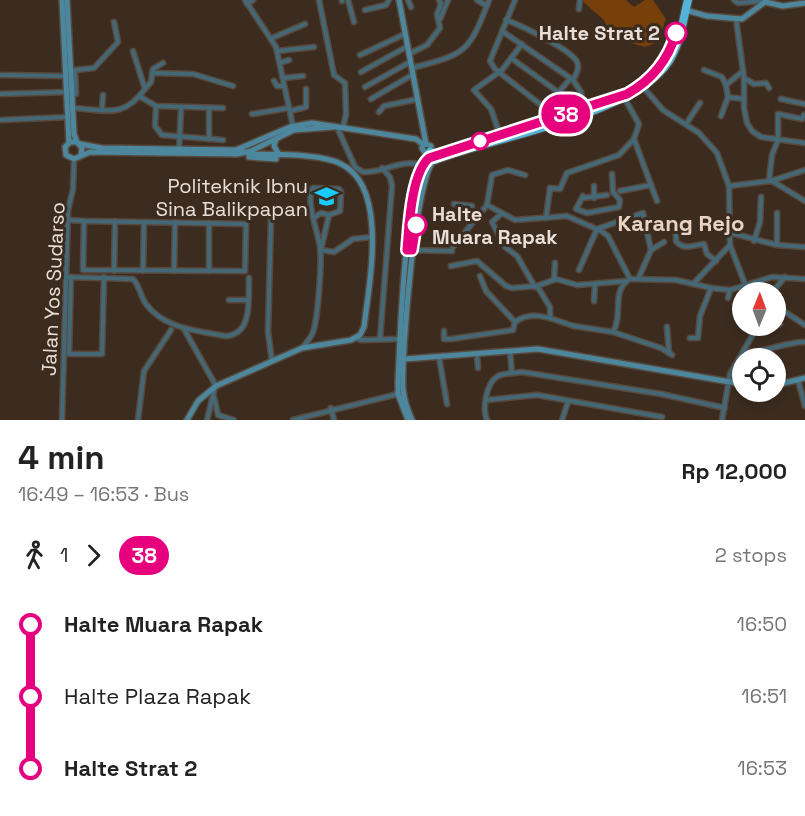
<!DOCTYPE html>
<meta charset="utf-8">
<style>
:root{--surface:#fff;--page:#f2f2f2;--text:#222;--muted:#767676}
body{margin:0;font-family:"Space Grotesk",sans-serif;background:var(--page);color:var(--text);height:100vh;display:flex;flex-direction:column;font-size:22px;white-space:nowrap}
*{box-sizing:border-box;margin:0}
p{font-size:20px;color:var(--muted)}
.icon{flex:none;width:33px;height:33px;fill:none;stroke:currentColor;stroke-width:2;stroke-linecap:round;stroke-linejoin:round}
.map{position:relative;height:420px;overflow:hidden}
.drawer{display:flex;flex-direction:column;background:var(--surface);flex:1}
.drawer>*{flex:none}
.badge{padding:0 12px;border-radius:20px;font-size:21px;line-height:39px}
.needle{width:39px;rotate:1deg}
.controls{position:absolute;left:732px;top:282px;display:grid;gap:12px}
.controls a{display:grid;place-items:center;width:54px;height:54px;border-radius:50%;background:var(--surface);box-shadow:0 3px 9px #0003;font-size:30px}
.map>.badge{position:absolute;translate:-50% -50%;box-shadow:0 0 0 3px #fff}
.legs{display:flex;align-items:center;gap:9px;height:66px;padding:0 18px;font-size:20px}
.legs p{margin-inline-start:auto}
.headline{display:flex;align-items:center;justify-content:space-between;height:102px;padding:0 18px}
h1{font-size:33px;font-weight:700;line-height:45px}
ul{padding:0 18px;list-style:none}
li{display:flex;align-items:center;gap:21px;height:72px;font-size:22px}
li i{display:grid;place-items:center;width:9px;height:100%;margin:0 8px;background:currentColor}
li i::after{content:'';width:15px;height:15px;margin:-8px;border:4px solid;border-radius:50%;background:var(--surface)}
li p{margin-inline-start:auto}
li:first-child i{background:linear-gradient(#0000 50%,currentColor 0)}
li:last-child i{background:linear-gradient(currentColor 50%,#0000 0)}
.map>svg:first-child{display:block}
.green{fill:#773f09}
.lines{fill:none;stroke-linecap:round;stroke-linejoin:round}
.street-casing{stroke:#58493d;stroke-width:7}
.secondary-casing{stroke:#58493d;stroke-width:8}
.highway-casing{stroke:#58493d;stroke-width:10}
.street{stroke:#456876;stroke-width:4}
.secondary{stroke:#4d879d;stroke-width:5}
.highway{stroke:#54b4d7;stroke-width:8}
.line-1-casing{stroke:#fff;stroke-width:14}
.line-1{stroke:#e6007e;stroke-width:9}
.stop-1-dot{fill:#fff;stroke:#e6007e;stroke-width:3}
.labels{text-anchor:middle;stroke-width:6;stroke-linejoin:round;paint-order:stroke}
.stop-label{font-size:20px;font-weight:bold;fill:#eadfd7;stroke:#3c2c20;text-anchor:end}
.poi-label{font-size:20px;fill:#eadfd7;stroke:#3c2c20;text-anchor:end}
.street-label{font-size:20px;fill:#eadfd7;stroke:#3c2c20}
.quarter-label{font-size:22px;font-weight:bold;fill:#e9d3c4;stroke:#3c2c20}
</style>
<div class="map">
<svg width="805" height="420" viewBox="0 0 805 420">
<rect width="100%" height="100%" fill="#3c2c20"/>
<!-- green -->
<path class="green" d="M581 0H626L634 7 645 0H653L666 19 658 42 645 47 620 40 611 34 604 20Z"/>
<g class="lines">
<defs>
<g id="street">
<path d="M245 0 276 47 293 126"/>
<path d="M319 0 334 75 345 83 346 114 343 128"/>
<path d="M342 0V1"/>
<path d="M348 0 354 22"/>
<path d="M408 0 411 7"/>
<path d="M477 0 487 6"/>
<path d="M515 0 490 61 495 69 541 105 545 121"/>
<path d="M734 0 738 3 761 1"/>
<path d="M247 4 253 0"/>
<path d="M579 9 580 0"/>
<path d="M365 10 386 5 389 0"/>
<path d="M440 19 448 0"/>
<path d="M736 19 744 78V108L747 123 752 131 761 137 805 143"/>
<path d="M506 20C520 25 572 50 577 62 580 68 576 75 573 80"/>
<path d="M502 31 573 80 581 92 584 113"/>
<path d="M272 38 305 24"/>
<path d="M277 51 314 47"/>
<path d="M409 54 427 45 440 28 437 14 441 4 439 0"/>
<path d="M360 55 405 34"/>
<path d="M511 58 558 92"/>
<path d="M280 63 289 60"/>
<path d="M412 68C466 54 469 53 489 0"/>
<path d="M704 70 722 77 726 85"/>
<path d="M361 72 408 46"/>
<path d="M152 73 193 74 233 86"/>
<path d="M0 75 66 76"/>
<path d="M283 78 303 76"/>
<path d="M744 78 754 84 766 83 769 88"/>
<path d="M274 81 277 86H284"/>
<path d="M365 87 410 62"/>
<path d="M644 88 663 110 699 133 717 153 729 186 730 245 748 292"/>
<path d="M145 89 151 82 153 69 163 63"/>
<path d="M0 94 67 92"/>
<path d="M72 94H76L75 70 94 68 118 42 114 22"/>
<path d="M139 96 156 106 223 108"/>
<path d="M728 97 726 85 743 71"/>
<path d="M371 99 412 75"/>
<path d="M781 99 805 104"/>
<path d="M73 108C106 110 123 119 145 89L133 51"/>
<path d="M156 108 155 126 162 135 223 140"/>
<path d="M102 109 103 95"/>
<path d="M544 109 570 79"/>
<path d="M290 111 306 107V89"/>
<path d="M379 112 384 106 418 99"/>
<path d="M252 114 289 108"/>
<path d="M721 116 728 97 744 99"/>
<path d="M0 120 68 117"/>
<path d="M686 124 700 103"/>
<path d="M337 127 355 167 363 172C387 173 401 156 428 167"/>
<path d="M500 135 491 109 474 90 502 70 522 44"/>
<path d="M209 139V110"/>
<path d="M634 139 657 201"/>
<path d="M179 150 181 109"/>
<path d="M769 181 772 155 778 140V114L802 119 804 115"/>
<path d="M772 181 805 201"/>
<path d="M729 186 771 181 805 170"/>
<path d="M620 191 651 185"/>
<path d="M583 196 576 209 587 213 619 207 620 200 613 192 612 174"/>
<path d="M583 198 607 195"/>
<path d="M594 198V186"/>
<path d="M454 204 472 206"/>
<path d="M487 205 515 220 567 216 601 231 608 236 630 279"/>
<path d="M501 214 492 222 505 247 517 256 535 287"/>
<path d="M315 217 321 213 329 215"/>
<path d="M546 218 550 188 560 189 567 173 619 155 634 139 639 124 625 99"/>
<path d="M68 220 84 221 246 224 245 271 83 270 84 221"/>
<path d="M271 220 268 332 272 361"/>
<path d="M673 227 676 231V241C684 251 693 245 704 244L707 254 716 261"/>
<path d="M731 233 777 245 805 247"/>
<path d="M754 241 760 222 761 197"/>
<path d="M777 245V213"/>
<path d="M453 247 487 205 492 175 508 170 525 175"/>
<path d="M321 250 334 252 353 239 372 237"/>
<path d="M407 250 452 251"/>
<path d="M651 250 664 242"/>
<path d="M451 266 477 261 506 286 512 288 537 286 556 279 577 285 627 281"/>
<path d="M579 270 597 229 643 213 651 250 639 277"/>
<path d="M114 271 115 221"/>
<path d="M143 271 144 222"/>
<path d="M174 271 175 222"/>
<path d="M209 271V223"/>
<path d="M480 276 486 291 515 322"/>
<path d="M66 277 133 279C140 286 140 296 146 304 164 329 199 331 226 336 254 334 248 296 249 278"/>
<path d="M71 277 69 354H102L104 277"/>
<path d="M630 279 676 280 711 288 730 290 772 277 805 279"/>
<path d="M554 280 555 263"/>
<path d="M693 284 730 245"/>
<path d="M537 286 550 307V316"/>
<path d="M728 298 730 290"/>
<path d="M229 300H248"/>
<path d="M594 301 595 284"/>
<path d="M776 304 777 297 775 289 785 277"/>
<path d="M776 306 805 325"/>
<path d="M776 316 780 324"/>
<path d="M515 322C534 308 555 321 574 326 587 328 600 330 613 332 623 316 612 293 627 281"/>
<path d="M667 327 669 353"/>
<path d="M184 329 216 386"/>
<path d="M444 331V339H451L513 330 515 322"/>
<path d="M613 332 661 348 672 355"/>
<path d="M356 338 361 340 401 339"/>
<path d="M690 338H698L700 316 711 288"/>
<path d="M380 339 392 186 390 177 382 168"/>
<path d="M302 348C306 343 311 338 313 332 318 318 322 262 320 247 318 232 305 200 313 188L339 189 341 192 340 211 329 215 321 249"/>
<path d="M510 351 512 373"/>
<path d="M744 352C766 353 784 342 805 342"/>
<path d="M477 354 478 368"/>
<path d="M439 357 447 404"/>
<path d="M798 380 805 406"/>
<path d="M214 397 218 415 234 420"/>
<path d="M486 400 537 395 662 417"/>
<path d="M331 408 334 420"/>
<path d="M62 420 68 210 73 189 74 159"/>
<path d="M138 420 144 371 171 330"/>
<path d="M207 420 215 387"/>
<path d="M293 420 398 394"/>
<path d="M487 420C482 409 486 383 498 376 504 373 514 373 522 372L661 394 725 408"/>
<path d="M562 420 568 402"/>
<path d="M722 420 730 374 752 336 754 326"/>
</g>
<g id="secondary">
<path d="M62 0 69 143"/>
<path d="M67 0 74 134 77 142"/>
<path d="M399 0 426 144"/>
<path d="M685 10 707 16 742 19 765 2 783 6 805 3"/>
<path d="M276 139 274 146 279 155"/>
<path d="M80 144 102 148 236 150 290 127 312 123 416 139 424 145"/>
<path d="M422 148 425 153 431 151V146L426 144"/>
<path d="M81 155 82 148 77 142H70L65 147 66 155 74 159 90 152 237 154 251 151 294 130 334 127"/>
<path d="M249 157 276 159"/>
<path d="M405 359 538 349 742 384"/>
<path d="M776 385 805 378"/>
<path d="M187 420 198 401 216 386 302 348 351 340 360 335 364 327C369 284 389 187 341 164 320 153 274 155 250 154L238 150"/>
<path d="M408 420 398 394V381C400 344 404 171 432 156"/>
<path d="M412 420C408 411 404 400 403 389 401 360 415 172 435 160"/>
</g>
<path id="highway" d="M430 152 435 160C496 136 634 115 669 61 680 44 683 20 688 0"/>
</defs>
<!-- street casing -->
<use href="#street" class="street-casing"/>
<!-- secondary casing -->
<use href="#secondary" class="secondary-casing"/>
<!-- highway casing -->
<use href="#highway" class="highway-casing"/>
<!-- street -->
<use href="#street" class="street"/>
<!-- secondary -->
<use href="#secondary" class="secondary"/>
<!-- highway -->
<use href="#highway" class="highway"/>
</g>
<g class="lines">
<defs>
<path id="line-1" d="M416 225 412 250H407C409 227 411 174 429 158L627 94C652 80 668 61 676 33"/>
</defs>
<!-- line-1 casing -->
<use href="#line-1" class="line-1-casing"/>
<!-- line-1 -->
<use href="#line-1" class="line-1"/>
</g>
<!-- icons -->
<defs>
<symbol id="university-bare" viewBox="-9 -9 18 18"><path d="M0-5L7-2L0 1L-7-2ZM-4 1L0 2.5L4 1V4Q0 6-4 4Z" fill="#19cafc" stroke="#3c2c20" stroke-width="2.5" paint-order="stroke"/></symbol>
</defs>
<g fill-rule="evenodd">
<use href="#university-bare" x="310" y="180" width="33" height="33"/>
</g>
<!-- markers -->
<g class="stop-1-dot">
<circle cx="676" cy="33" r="10"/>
<circle cx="480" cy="141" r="8"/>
<circle cx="416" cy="225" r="10"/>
</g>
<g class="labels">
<!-- stop labels -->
<g class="stop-label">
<text x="660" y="40">Halte Strat 2</text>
<text x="432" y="221" text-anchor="start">Halte<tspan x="432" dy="23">Muara Rapak</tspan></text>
</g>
<!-- poi labels -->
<g class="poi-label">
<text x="308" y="193">Politeknik Ibnu<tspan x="308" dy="23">Sina Balikpapan</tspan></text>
</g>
<!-- street labels -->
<g class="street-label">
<text transform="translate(53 289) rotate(-87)" y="7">Jalan Yos Sudarso</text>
</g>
<!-- quarter labels -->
<g class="quarter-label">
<text x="681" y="231">Karang Rejo</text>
</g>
</g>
</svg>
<div class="controls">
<a><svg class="needle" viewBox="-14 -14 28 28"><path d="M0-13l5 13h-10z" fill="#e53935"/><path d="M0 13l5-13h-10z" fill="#767676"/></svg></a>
<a><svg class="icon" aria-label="locate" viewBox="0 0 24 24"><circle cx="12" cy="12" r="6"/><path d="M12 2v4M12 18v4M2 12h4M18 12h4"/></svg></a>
</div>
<b class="badge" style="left:566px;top:114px;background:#e6007e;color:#fff">38</b>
</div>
<section class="drawer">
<div class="headline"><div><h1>4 min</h1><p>16:49 – 16:53 · Bus</p></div><b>Rp 12,000</b></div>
<div class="legs"><svg class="icon" aria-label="walk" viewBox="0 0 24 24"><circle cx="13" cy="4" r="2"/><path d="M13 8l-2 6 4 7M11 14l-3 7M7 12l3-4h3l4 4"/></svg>1<svg class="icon" aria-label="forward" viewBox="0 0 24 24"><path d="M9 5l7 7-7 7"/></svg><b class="badge" style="background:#e6007e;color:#fff">38</b><p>2 stops</p></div>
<ul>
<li><i style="color:#e6007e"></i><b>Halte Muara Rapak</b><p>16:50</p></li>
<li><i style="color:#e6007e"></i><span>Halte Plaza Rapak</span><p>16:51</p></li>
<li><i style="color:#e6007e"></i><b>Halte Strat 2</b><p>16:53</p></li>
</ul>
</section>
